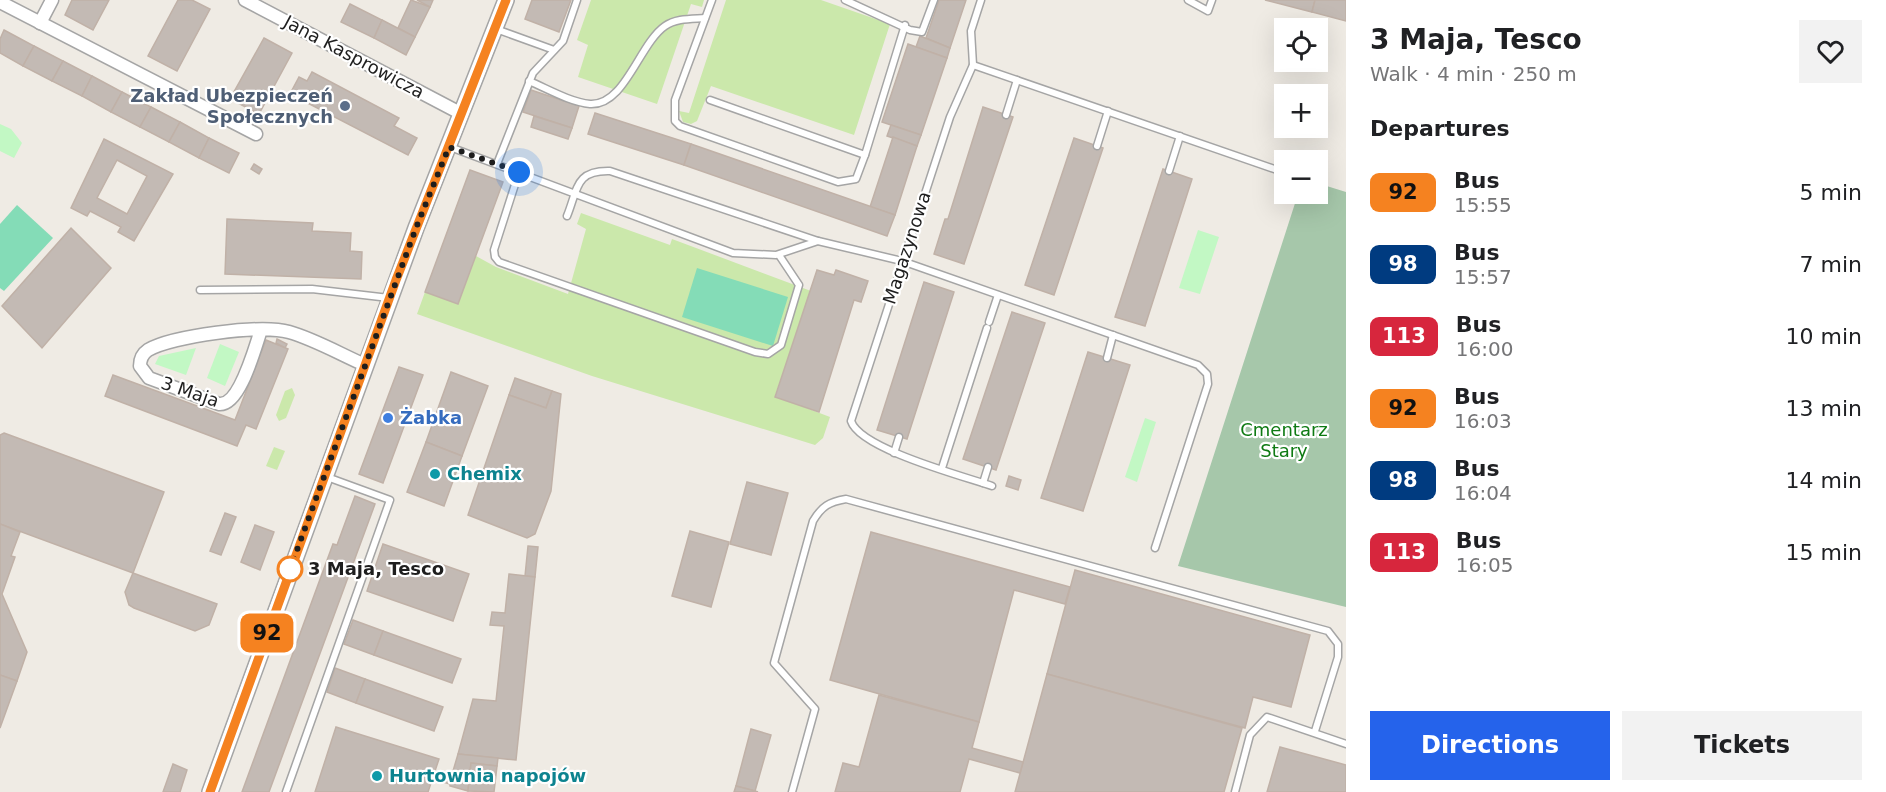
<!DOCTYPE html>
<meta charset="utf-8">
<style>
:root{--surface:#fff;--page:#f2f2f2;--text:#202124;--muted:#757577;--accent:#2563eb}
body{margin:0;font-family:"DejaVu Sans",sans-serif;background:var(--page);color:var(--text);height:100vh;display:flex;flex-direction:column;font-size:22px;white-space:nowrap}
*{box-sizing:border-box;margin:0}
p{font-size:20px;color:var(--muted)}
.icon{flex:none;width:33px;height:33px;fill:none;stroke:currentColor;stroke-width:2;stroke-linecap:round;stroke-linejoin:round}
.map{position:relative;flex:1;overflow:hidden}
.sheet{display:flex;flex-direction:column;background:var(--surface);width:540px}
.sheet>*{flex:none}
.badge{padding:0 12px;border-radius:9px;font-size:21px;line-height:39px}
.buttons{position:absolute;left:1274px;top:18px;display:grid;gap:12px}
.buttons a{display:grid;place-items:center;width:54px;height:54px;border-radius:0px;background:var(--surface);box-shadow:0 6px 24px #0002;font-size:30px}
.you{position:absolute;width:30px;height:30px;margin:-15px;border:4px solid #fff;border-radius:50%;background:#1a73e8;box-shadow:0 0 0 9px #1a73e833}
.map>.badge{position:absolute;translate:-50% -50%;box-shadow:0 0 0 3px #fff}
h2{padding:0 24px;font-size:22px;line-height:54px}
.round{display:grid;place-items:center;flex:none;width:63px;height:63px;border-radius:0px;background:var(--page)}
.overview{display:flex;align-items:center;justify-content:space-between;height:102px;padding:0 24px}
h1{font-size:28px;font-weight:800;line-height:45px}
.cta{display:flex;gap:12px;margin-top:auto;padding:12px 24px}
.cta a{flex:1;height:69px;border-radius:0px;background:var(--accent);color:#fff;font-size:24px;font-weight:800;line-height:69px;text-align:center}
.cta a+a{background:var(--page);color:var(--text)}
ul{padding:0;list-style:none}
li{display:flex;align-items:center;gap:18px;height:72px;padding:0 24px}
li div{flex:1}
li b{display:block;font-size:22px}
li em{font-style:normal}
li .badge{min-width:66px;font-weight:700;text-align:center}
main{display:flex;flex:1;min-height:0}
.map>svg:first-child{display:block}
.grass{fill:#cbe8ab}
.cemetery{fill:#a6c7aa}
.park{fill:#c2f8c4}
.pitch{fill:#84dcb7}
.building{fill:#c3bab4;stroke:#c0b1a7;stroke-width:1.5;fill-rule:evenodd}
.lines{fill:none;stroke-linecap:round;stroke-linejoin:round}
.service-casing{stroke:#a5a5a5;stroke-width:9}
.minor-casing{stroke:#a5a5a5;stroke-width:15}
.tertiary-casing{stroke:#a5a5a5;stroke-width:18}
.service{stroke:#fff;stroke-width:6}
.minor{stroke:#fff;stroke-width:12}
.tertiary{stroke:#fff;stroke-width:15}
.line-casing{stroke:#fff;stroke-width:14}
.line{stroke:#f58220;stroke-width:9}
.walk{stroke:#1e1e1e;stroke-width:6;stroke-dasharray:0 10.8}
.service-dot{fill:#5c6f8a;stroke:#fff;stroke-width:2}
.shop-dot{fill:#3f7fe0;stroke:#fff;stroke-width:2}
.culture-dot{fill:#0f9aa8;stroke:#fff;stroke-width:2}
.stop-dot{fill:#fff;stroke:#f58220;stroke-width:3}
.labels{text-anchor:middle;stroke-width:4.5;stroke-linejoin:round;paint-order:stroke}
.street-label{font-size:18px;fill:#1e1e1e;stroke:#fff}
.service-label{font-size:18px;font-weight:bold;fill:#4e5e75;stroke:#fff;text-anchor:end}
.shop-label{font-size:18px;font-weight:bold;fill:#366cbe;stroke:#fff;text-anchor:start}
.park-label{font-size:18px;fill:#0e7a13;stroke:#fff}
.culture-label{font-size:18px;font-weight:bold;fill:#0d838f;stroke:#fff;text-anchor:start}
.stop-label{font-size:18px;font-weight:bold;fill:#1e1e1e;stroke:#fff;text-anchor:start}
</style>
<main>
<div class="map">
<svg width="1346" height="792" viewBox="0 0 1346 792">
<rect width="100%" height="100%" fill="#efebe4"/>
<!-- grass -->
<g class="grass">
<path d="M591 0H704L702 7 691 4 657 104 578 77 588 45 577 40Z"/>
<path d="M726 0H821L890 24 854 135 711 86 697 121 691 124 683 122 679 111 689 113Z"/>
<path d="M581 213 670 245 672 239 811 291 775 396 830 417 823 438 815 445 592 376 417 314 425 292 458 304 476 256 496 267 568 294 586 229 577 224Z"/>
<path d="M292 388 295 395 286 418 279 421 276 415 285 391Z"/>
<path d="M274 447 285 451 277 470 266 466Z"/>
</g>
<!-- cemetery -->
<path class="cemetery" d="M1317 183 1346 192V607L1178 566 1298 194H1317Z"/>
<!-- park -->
<g class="park">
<path d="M0 124 11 129 22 143 14 158 0 151Z"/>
<path d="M1198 230 1219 237 1200 294 1179 288Z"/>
<path d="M220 344 239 352 225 386 207 378Z"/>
<path d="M196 348 186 375 155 364 159 356Z"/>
<path d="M1145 418 1156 422 1137 482 1125 477Z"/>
</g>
<!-- pitch -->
<g class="pitch">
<path d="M17 205 53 238 4 291 0 288V224Z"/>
<path d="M697 268 788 297 773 346 682 317Z"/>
</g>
<!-- building -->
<g class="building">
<path d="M72 0H109L93 30 65 15Z"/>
<path d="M178 0H192L210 9 177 71 148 56Z"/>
<path d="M411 0 430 7 415 37 398 28Z"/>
<path d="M417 0H433L430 7Z"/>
<path d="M532 0H571L559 32 525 19Z"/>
<path d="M939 0H966L950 48 926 38Z"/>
<path d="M1265 0H1315L1312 12Z"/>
<path d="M1315 0H1346V21L1312 12Z"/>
<path d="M350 4 382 20 374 38 341 22Z"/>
<path d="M382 20 415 37 406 55 374 38Z"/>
<path d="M4 30 34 46 23 66 0 53V39Z"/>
<path d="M920 36 950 48 947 58 916 47Z"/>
<path d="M264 38 292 53 259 114 230 99Z"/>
<path d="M908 44 947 58 921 135 882 122Z"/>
<path d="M34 46 63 61 52 81 23 66Z"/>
<path d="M63 61 92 76 82 96 52 81Z"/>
<path d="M312 72 399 118 394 126 417 138 408 155 290 94 299 77 307 81Z"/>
<path d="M92 76 122 92 111 112 82 96Z"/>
<path d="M531 90 579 106 572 128 523 112Z"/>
<path d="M122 92 151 107 140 127 111 112Z"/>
<path d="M151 107 180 122 169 142 140 127Z"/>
<path d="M983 107 1013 117 964 264 934 254 945 219H948Z"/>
<path d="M595 113 691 144 684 165 588 134Z"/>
<path d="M534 116 572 128 568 139 531 127Z"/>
<path d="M180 122 209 138 199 158 169 142Z"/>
<path d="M891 125 921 135 917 146 887 136Z"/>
<path d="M893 137 917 146 895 215 870 207Z"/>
<path d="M209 138 239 153 229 173 199 158Z"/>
<path d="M1074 138 1103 148 1054 295 1025 285Z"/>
<path d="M104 139 173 174 134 241 118 232 121 227 90 211 87 216 71 208ZM117 160 147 176 127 214 97 198Z"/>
<path d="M691 144 895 215 887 236 684 165Z"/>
<path d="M254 164 262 169 259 174 251 169Z"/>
<path d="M1163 169 1192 179 1145 326 1115 317Z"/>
<path d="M470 170 503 182 458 304 425 292Z"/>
<path d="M227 219 313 223 312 231 351 233 350 251 362 252 361 279 225 274Z"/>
<path d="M71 228 111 268 42 348 2 306Z"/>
<path d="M817 270 834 275 836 270 868 281 861 302 854 300 819 412 775 397Z"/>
<path d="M924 282 954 292 907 439 877 430Z"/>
<path d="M1012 312 1045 323 996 470 963 459Z"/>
<path d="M277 339 287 344 285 348 276 343Z"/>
<path d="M266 340 288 349 256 429 246 425 237 446 105 396 113 375 235 420Z"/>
<path d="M1088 352 1130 365 1083 511 1041 498Z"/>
<path d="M399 367 423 375 383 483 359 474Z"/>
<path d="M451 372 488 386 462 456 426 442Z"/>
<path d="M515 378 552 391 546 408 509 395Z"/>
<path d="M552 391 561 394 551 491 535 534 527 538 468 515 509 395 546 408Z"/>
<path d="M4 433 164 492 133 573 0 524V435Z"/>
<path d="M426 442 462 456 444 506 407 492Z"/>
<path d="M1009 476 1021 480 1018 490 1006 486Z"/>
<path d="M747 482 788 493 771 555 730 544Z"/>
<path d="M355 496 375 504 269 792H242L333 544 337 545Z"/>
<path d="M225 513 236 517 221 555 210 551Z"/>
<path d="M0 524 20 532 11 556 15 557 2 594 27 652 17 681 0 675Z"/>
<path d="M255 525 274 532 260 570 241 562Z"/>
<path d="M690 531 729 542 711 607 672 596Z"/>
<path d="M871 532 1070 587 1065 604 1014 590 979 722 830 680Z"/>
<path d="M383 544 469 574 453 621 367 591Z"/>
<path d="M528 546 538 547 535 577 525 576Z"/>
<path d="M1075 570 1310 635 1291 707 1253 697 1245 728 1047 674Z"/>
<path d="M133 573 217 604 209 625 195 631 134 608 129 605 125 592Z"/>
<path d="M509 574 535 577 516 760 458 754 473 699 496 701 504 626 490 625 492 612 505 613Z"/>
<path d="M353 620 383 631 374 655 344 644Z"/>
<path d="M383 631 461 659 452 683 374 655Z"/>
<path d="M335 668 365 679 356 703 327 692Z"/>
<path d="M1047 674 1242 728 1224 792H1015Z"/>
<path d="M0 675 17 681 0 728Z"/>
<path d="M365 679 443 707 434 731 356 703Z"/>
<path d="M879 695 979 722 972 748 1023 762 1020 773 969 759 960 792H835L843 763 859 767Z"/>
<path d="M336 727 439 759 428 792H315Z"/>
<path d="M751 729 771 735 755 791 736 786Z"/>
<path d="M1280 747 1346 765V792H1267Z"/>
<path d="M458 754 498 758 497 766 471 763 468 791 450 786V784L443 782 444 777 451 778Z"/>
<path d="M471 763 497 766 494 792 468 791Z"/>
<path d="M173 764 187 770 180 792H163Z"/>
<path d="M736 786 755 791 758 792H734Z"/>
</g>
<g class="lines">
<defs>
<g id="service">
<path d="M712 0 675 100V121L680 126 838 182 856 179 865 155"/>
<path d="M845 0 910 30 922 32 934 0"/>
<path d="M981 0 971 31 973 65 950 117 851 421C860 449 963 476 992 486"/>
<path d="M1188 0 1208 11 1212 0"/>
<path d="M496 29 554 50"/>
<path d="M973 65 1280 171"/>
<path d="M529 81C548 89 570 102 590 104 625 106 639 44 665 26 676 18 692 19 705 18"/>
<path d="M710 100 865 155 905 25"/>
<path d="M1006 115 1017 80"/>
<path d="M1097 146 1108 111"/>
<path d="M450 147 733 253 776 255 818 241 902 261 1198 365 1207 374 1208 384 1155 548"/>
<path d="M497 164 533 73 563 41 577 0"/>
<path d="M1169 171 1180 136"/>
<path d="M519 172 494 250 495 257 499 262 755 352 768 354 781 345 799 285 779 255"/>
<path d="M567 216C578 189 575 170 610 171L818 241"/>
<path d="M200 290 312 289 389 298"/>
<path d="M989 322 998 295"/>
<path d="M1107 358 1113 335"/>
<path d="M894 453 899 437"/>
<path d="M942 468 987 328"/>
<path d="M983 483 988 467"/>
<path d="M286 792 390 500 327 477"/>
<path d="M792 792 815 709 774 663 813 521C822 506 829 502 846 499L1328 631 1338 644V657L1315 731"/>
<path d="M1235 792 1250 735 1267 717 1346 744"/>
</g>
<g id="minor">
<path d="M245 0 462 114"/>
<path d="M0 2 256 134"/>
<path d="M40 23 52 0"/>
<path d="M261 330C255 347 240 406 219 404L149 378 140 366C140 359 142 354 148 350 172 336 261 324 289 332 314 339 340 354 365 365"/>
</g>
<path id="tertiary" d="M210 792 416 228 506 0"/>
</defs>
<!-- service casing -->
<use href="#service" class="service-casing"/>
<!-- minor casing -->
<use href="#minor" class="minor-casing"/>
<!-- tertiary casing -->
<use href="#tertiary" class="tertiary-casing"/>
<!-- service -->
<use href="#service" class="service"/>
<!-- minor -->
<use href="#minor" class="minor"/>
<!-- tertiary -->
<use href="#tertiary" class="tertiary"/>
</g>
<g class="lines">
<defs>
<path id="line" d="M210 792 396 280 506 0"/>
</defs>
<!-- line casing -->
<use href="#line" class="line-casing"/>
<!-- line -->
<use href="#line" class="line"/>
<!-- walk -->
<path class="walk" d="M290 569 416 228 449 147 519 172"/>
</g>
<!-- markers -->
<circle class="service-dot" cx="345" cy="106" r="6"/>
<circle class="shop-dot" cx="388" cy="418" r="6"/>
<g class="culture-dot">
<circle cx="435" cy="474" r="6"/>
<circle cx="377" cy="776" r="6"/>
</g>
<circle class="stop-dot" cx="290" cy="569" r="12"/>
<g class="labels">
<!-- street labels -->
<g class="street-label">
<text transform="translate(354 57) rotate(28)" y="6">Jana Kasprowicza</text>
<text transform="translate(907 248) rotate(-72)" y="6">Magazynowa</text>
<text transform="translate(190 392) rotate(19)" y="6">3 Maja</text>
</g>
<!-- service labels -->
<g class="service-label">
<text x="333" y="102">Zakład Ubezpieczeń<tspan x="333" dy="21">Społecznych</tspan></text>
</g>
<!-- shop labels -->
<g class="shop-label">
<text x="400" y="424">Żabka</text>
</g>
<!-- park labels -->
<g class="park-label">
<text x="1284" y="436">Cmentarz<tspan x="1284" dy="21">Stary</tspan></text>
</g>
<!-- culture labels -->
<g class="culture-label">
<text x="447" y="480">Chemix</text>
<text x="389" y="782">Hurtownia napojów</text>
</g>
<!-- stop labels -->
<g class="stop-label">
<text x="308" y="575">3 Maja, Tesco</text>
</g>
</g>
</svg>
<div class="buttons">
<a><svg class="icon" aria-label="locate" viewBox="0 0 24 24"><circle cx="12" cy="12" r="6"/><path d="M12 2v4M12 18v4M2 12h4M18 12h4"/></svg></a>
<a>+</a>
<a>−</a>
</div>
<div class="you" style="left:519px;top:172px"></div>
<b class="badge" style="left:267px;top:633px;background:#f58220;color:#111">92</b>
</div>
<section class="sheet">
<div class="overview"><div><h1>3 Maja, Tesco</h1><p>Walk · 4 min · 250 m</p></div><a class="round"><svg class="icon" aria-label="heart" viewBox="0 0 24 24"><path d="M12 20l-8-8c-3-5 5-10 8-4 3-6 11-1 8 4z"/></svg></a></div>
<h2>Departures</h2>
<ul>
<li><span class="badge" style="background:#f58220;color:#111">92</span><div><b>Bus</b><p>15:55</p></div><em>5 min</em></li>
<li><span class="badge" style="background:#003b80;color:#fff">98</span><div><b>Bus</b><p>15:57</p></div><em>7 min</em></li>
<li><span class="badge" style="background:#d7263d;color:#fff">113</span><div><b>Bus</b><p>16:00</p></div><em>10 min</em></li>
<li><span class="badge" style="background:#f58220;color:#111">92</span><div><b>Bus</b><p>16:03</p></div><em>13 min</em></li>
<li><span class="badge" style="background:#003b80;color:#fff">98</span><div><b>Bus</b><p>16:04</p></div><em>14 min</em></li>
<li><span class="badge" style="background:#d7263d;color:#fff">113</span><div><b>Bus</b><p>16:05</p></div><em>15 min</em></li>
</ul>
<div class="cta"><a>Directions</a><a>Tickets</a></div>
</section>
</main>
